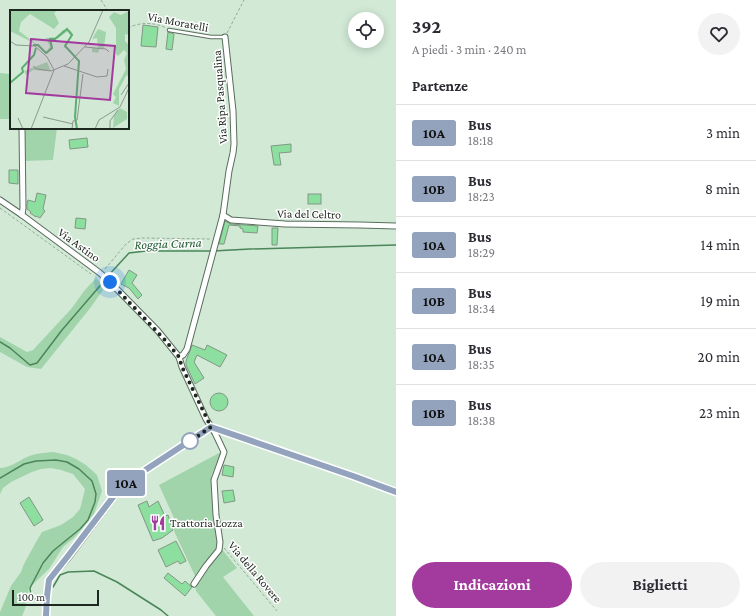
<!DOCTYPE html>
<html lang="it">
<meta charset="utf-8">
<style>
:root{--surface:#fff;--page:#f2f2f3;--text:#2b2b33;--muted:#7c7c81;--line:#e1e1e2;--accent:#a33a9d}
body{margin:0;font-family:"Crimson Pro",serif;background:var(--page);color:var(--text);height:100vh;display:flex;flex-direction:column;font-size:15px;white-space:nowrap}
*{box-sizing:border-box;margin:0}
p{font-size:13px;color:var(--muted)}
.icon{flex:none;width:22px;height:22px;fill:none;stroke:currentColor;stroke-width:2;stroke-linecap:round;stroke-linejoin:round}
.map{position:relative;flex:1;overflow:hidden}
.drawer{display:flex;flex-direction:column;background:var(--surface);width:360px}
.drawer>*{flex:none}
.badge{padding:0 8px;border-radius:3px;font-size:14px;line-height:26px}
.fabs{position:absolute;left:348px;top:12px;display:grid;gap:8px}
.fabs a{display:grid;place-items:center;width:36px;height:36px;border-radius:50%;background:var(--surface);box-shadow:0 2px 10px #0003;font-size:20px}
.scale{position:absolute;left:12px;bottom:10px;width:87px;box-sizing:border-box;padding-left:4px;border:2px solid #1e271f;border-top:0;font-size:11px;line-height:14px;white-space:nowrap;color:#1e271f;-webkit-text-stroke:3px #fff;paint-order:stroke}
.you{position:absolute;width:20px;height:20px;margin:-10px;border:3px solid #fff;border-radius:50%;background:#1a73e8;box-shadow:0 0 0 6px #1a73e833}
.map>.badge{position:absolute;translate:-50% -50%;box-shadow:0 0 0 2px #fff}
h2{padding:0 16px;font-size:15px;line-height:36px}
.round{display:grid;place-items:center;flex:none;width:42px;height:42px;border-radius:21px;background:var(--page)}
.overview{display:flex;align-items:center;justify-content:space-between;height:68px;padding:0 16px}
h1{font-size:19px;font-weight:700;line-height:30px}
.button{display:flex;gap:8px;margin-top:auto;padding:8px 16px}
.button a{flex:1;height:46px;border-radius:24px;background:var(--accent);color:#fff;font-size:16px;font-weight:700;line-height:46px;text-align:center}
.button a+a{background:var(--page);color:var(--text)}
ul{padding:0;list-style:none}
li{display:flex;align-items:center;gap:12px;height:56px;padding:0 16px;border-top:1px solid var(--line)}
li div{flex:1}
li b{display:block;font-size:15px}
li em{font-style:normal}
li .badge{min-width:44px;font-weight:700;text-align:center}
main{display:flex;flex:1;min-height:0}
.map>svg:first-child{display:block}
.green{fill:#a2d4ab}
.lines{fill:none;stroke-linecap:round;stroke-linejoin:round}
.stream{stroke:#4a8658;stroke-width:1.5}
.building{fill:#8cdf9e;stroke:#829785}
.service-casing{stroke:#5a6e5d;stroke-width:4.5}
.minor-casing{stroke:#5a6e5d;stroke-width:7}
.path{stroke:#97aa9a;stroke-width:1;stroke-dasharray:3 2;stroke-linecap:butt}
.service{stroke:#fff;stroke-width:2.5}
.minor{stroke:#fff;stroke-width:5}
.line-casing{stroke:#fff;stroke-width:9}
.line{stroke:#93a3bd;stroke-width:6}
.walk{stroke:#1e271f;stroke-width:4;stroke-dasharray:0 7.2}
.stop-dot{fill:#fff;stroke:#93a3bd;stroke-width:2}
.labels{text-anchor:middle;stroke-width:3;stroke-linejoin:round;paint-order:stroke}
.street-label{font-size:12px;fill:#1e271f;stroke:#fff}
.poi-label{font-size:12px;fill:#1e271f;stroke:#fff;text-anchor:start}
.water-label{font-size:13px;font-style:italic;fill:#205b31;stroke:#fff}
.inset-river{fill:none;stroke:#5daf71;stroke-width:2}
.inset-road{fill:none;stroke:#8a9b8d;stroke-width:1}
.view{fill:#a33a9d;fill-opacity:0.15;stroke:#a33a9d;stroke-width:2}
.inset-edge{fill:none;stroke:#1e271f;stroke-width:2}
</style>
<main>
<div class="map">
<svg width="396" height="616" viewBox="0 0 396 616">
<rect width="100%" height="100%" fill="#d2e9d6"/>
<!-- green -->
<g class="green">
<path d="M0 73 11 74V119H0Z"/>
<path d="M23 128H57L53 160 23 161Z"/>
<path d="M96 278 105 287 91 307 41 369 27 367 0 352V337L27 352 33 350 72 308 84 291Z"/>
<path d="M53 452 67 455 76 459 86 465 97 475 102 491 94 514 75 537 63 547 49 569 29 588 25 609 22 616H0V612L11 586 21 572 24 564 36 542 42 532 61 525 73 517 80 509 85 489 73 474 61 470 51 468 41 469 32 472 11 482 3 488 0 494V468C10 468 18 461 27 457 35 453 44 453 53 452Z"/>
<path d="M221 452 211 476 213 512 217 543 237 568 223 577 254 616H216L196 591 195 576 174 531V518L159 485Z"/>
</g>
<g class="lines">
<!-- stream -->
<g class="stream">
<path d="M107 277 129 253 146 251H213L250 249 396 245"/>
<path d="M0 342 10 348 30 365 37 363 62 330 105 280"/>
<path d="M0 478 24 464 36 461 56 460 67 462 79 469 92 481 96 494 95 502 88 520 80 529 53 551 43 563 30 588 31 596 35 599 41 600"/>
<path d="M53 587 60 575 68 572 94 571 117 582 161 610 168 616"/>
</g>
</g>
<!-- building -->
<g class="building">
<path d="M143 25 158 27 156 47 141 46Z"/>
<path d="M168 32 174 34 172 50 166 49Z"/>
<path d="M87 138 88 147 70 149 69 140Z"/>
<path d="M291 144V152L279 153 281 165H274L271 146Z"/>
<path d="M9 170H18V184L9 183Z"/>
<path d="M37 193 46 195 43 209 45 211 40 218 36 216V217L30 213 31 212 27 209V204L28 200 35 202Z"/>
<rect x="308" y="194" width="13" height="10"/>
<path d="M76 218 86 219 85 229 75 228Z"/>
<path d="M225 221 231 224 258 226 257 233 243 232V229L240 228V226L229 225 224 244H219Z"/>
<path d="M272 228H278L277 245H272Z"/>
<path d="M129 270 137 275 132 283 142 295 138 299 129 288 121 284Z"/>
<path d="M192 345 205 350 207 345 227 355 220 367 197 355 194 362 204 378 195 384 186 365V361Z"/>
<circle cx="219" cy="402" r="9"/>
<path d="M224 465 234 467 233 477 222 475Z"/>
<path d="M233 490 235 501 224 503 222 491Z"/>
<path d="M29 497 43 520 34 526 20 503Z"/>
<path d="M147 501 149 507 158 501 165 516 168 515 173 530 162 538 153 541 138 505Z"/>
<path d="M176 541 186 561 180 564 178 561 166 567 158 550Z"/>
<path d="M168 573 182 584 185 581 192 587 185 596 164 578Z"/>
</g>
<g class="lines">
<defs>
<path id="service" d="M169 30 211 37H224"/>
<g id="minor">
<path d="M0 200 22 215 100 273 110 282 158 331 179 357 182 367 206 419 215 433 224 452 223 455 214 480 216 515 220 542 219 550 206 566 194 584"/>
<path d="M22 215 23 208 22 128"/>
<path d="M223 215 231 220 285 224 360 225 396 226"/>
<path d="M179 357 183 355 187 349 223 215 229 171 233 153 234 144 233 111 225 37"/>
<path d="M211 427 353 476 396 492"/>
<path d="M46 616 47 596 49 580 69 557 120 489 130 480 211 427"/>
</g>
</defs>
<!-- service casing -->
<use href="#service" class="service-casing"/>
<!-- minor casing -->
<use href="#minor" class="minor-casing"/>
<!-- path -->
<g class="path">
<path d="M101 0 108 11"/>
<path d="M128 28C139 22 155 22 166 28"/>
<path d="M227 33 244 0"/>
<path d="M0 208 91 274"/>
<path d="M105 269 126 244 133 239 143 238 211 239"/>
<path d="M224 548 277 611"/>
</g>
<!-- service -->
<use href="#service" class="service"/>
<!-- minor -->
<use href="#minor" class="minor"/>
</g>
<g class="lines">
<defs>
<path id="line" d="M46 616 47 596 49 580 68 556 120 488 130 480 211 427 353 476 396 492"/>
</defs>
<!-- line casing -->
<use href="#line" class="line-casing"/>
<!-- line -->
<use href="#line" class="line"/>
<!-- walk -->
<path class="walk" d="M110 282 165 340 179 357 182 367 211 427 189 442 190 441"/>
</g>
<!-- icons -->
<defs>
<symbol id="restaurant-bare" viewBox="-9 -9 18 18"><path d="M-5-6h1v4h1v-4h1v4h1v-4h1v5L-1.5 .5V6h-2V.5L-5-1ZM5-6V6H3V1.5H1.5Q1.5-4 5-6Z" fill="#a33a9d" stroke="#fff" stroke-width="2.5" paint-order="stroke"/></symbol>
</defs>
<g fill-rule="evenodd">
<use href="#restaurant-bare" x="147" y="512" width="22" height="22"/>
</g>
<!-- markers -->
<circle class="stop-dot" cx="190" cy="441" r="8"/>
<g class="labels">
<!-- street labels -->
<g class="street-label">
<text transform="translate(178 22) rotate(11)" y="4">Via Moratelli</text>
<text transform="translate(220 97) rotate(-94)" y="4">Via Ripa Pasqualina</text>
<text transform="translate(309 214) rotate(1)" y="4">Via del Celtro</text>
<text transform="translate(79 245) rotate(36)" y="4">Via Astino</text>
<text transform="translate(255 572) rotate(50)" y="4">Via della Rovere</text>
</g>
<!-- poi labels -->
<g class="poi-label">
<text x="170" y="527">Trattoria Lozza</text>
</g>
<!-- water labels -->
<g class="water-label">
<text transform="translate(168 243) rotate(-2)" y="5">Roggia Curna</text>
</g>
</g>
<!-- overview -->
<g transform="translate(10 10)">
<rect width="119" height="119" fill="#d2e9d6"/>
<path d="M0 0H48L44 3 49 13 44 19 20 4 11 12 9 21 37 42 40 36 35 28 46 27 53 20H60L63 24 56 36 66 46 54 37 61 25 58 21 47 29 41 30 43 38 37 44 24 33 0 21ZM119 1V25L115 24V31L119 35V65L116 66 109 79V96L103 93 106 87 103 84 116 59 114 50 117 43 114 40 108 46 106 44V18L99 7 104 2 111 5ZM88 19 96 22 94 38H90L88 43 82 42V38H88L87 28 82 29ZM37 52 41 61 23 60 16 65 14 61ZM110 98 117 102V109L103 118 104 105Z" fill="#a2d4ab"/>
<path class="inset-river" d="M23 35H28L36 43 42 38 40 29H45L57 19 62 25 55 36 69 51 65 107 67 119M0 73 13 62 12 58 24 45 26 38"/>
<path class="inset-road" d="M0 31 6 35 25 36 37 47 44 60M75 37 96 39 99 42M23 56 27 59 41 61 58 54 79 32 93 0M54 56 87 67 97 66 98 59M111 85 119 73M33 107 63 114M8 108 13 119M21 119 44 60M62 119 63 111 67 110 73 64M85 119 89 110 110 97 119 78M100 119V111L108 100"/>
<path class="view" d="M21 29 105 36 100 90 16 83Z"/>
<rect width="119" height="119" class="inset-edge"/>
</g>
</svg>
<div class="fabs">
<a><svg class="icon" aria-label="locate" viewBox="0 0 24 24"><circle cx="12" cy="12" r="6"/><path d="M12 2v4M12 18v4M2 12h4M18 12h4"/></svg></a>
</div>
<div class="scale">100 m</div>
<div class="you" style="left:110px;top:282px"></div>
<b class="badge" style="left:126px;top:483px;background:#93a3bd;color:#111">10A</b>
</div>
<section class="drawer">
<div class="overview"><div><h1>392</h1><p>A piedi · 3 min · 240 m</p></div><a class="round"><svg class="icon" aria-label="heart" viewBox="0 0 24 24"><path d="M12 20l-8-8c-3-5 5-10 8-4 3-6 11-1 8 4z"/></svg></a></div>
<h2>Partenze</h2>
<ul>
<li><span class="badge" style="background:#93a3bd;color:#111">10A</span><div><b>Bus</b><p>18:18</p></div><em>3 min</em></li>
<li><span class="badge" style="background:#93a3bd;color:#111">10B</span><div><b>Bus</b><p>18:23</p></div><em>8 min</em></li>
<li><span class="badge" style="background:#93a3bd;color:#111">10A</span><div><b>Bus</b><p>18:29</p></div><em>14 min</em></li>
<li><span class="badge" style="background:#93a3bd;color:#111">10B</span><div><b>Bus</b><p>18:34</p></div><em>19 min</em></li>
<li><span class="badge" style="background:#93a3bd;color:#111">10A</span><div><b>Bus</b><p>18:35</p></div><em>20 min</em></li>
<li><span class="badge" style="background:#93a3bd;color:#111">10B</span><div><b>Bus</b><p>18:38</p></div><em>23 min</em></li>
</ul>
<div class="button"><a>Indicazioni</a><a>Biglietti</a></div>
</section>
</main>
